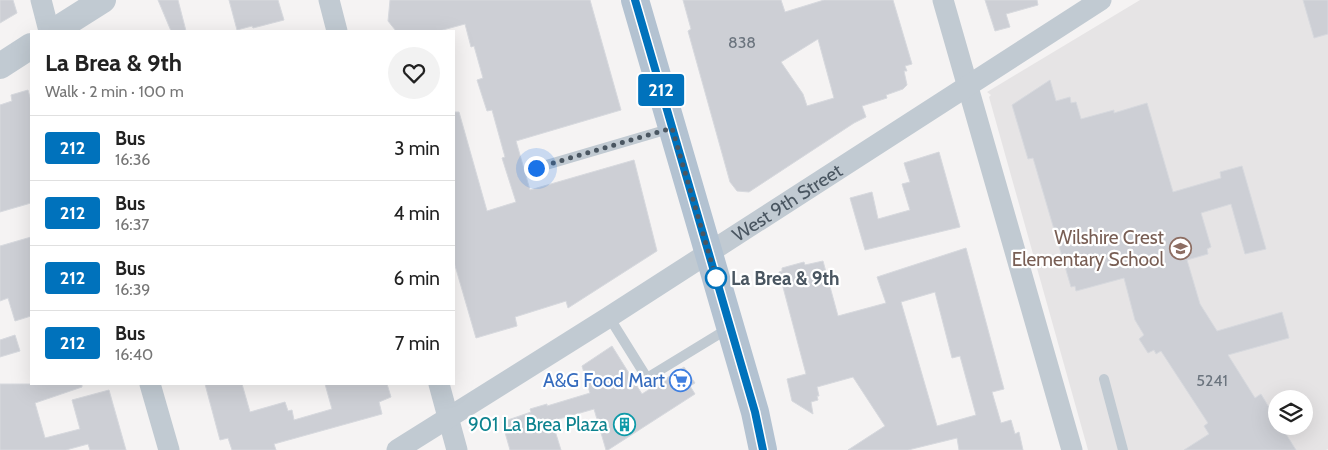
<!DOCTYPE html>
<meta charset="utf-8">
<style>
:root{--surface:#fff;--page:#f2f2f2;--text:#222;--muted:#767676;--line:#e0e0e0}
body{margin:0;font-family:Cabin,sans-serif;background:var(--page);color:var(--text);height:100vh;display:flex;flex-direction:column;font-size:19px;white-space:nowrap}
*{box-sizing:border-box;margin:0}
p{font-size:16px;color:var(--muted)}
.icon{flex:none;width:28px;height:28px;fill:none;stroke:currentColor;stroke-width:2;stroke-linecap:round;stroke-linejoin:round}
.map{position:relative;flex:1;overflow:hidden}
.panel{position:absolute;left:30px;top:30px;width:425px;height:355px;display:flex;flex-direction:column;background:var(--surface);border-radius:0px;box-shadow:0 5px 20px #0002}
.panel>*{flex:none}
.badge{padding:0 10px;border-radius:4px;font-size:18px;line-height:32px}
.tools{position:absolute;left:1268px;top:390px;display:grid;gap:10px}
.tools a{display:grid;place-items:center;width:45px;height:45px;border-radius:50%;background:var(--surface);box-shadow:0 5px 20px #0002;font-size:25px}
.you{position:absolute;width:25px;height:25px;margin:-12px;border:4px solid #fff;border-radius:50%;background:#1a73e8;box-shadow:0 0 0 8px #1a73e833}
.map>.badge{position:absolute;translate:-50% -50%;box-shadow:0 0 0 2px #fff}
.round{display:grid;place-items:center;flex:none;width:52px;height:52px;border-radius:26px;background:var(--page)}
.overview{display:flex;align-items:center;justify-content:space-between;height:85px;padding:0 15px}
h1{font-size:24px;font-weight:700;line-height:38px}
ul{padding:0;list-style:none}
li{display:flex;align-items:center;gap:15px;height:65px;padding:0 15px;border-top:1px solid var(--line)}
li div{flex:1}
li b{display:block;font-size:19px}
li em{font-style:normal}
li .badge{min-width:55px;font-weight:700;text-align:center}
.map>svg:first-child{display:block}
.education{fill:#e6e4e5;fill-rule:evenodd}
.building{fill:#cdcfd5;stroke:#d7d9de;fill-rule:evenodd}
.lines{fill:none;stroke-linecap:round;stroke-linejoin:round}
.service{stroke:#c1cad2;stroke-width:10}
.minor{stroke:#c1cad2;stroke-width:21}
.tertiary{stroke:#c1cad2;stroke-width:26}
.primary{stroke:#b3c2d1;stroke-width:28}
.line-casing{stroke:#fff;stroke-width:11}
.line{stroke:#0072bc;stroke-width:8}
.walk{stroke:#4a5661;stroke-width:5;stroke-dasharray:0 9}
.stop-dot{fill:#fff;stroke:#0072bc;stroke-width:2.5}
.labels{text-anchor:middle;stroke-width:4.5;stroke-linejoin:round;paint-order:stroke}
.number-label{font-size:16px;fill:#6b747e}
.street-label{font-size:19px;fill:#4a5661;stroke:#fff}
.education-label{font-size:19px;fill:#785e54;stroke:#fff;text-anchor:end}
.stop-label{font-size:19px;font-weight:bold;fill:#4a5661;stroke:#fff;text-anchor:start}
.shop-label{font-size:19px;fill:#366cbe;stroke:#fff;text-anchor:end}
.culture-label{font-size:19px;fill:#0d838f;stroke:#fff;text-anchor:end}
</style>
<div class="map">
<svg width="1328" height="450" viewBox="0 0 1328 450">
<rect width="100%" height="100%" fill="#f5f3f3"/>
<!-- education -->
<path class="education" d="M1140 0H1328V449L1326 450H1088L989 97 991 95 987 92ZM1276 399H1304V426H1276Z"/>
<!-- building -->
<g class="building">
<path d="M0 0H13L17 13 0 23Z"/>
<path d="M158 0H178L186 31H171Z"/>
<path d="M229 0H278L284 20 253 28 252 26 237 30Z"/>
<path d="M390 0H590L621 110 516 141 530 190 634 160 657 251 568 308 566 301 515 317 517 326 476 338 454 262V112H459L487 211 516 202 502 158 505 157 492 110 487 111 477 80 483 78 474 46 471 47 465 24 439 31H396L388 21Z"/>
<path d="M683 0H781L785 12 824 0H893L912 64 905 66 907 71H904L907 85 903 89 886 95 887 98 862 106 866 117 854 123 749 192 737 191 730 182 688 31 691 29ZM818 39 834 98 807 106 803 94 781 62Z"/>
<path d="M985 0H1037L1038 5 1006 14 1010 27 995 31Z"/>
<path d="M1303 0H1328V34L1314 38Z"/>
<path d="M1050 80 1056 101 1070 97 1071 103 1076 102 1081 119 1114 110V113L1147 103 1173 192 1221 178 1220 172 1242 166 1266 249 1245 254 1231 204 1201 213 1211 247 1207 249 1208 254 1187 260 1200 304 1217 331 1282 312 1289 338 1228 355 1255 398 1261 394 1276 419V426H1281L1296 450H1184L1209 434 1204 426 1208 423 1161 351 1156 354 1154 350 1148 353 1139 339 1144 335 1135 320 1124 278 1076 291 1075 286 1071 287 1033 158 1028 159 1012 105Z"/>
<path d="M28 90 31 101V203L0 212V105L12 101 11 95Z"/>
<path d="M939 152 960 227 865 250 850 198 872 192 878 219 910 210 902 184 910 182 904 163Z"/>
<path d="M31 237V316L15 321 8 298 0 301V246Z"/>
<path d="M966 248 1004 389 992 392 1001 423 1011 420 1015 434 1019 432 1023 450H959L957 438 908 450H848L885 426 853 377 817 387 819 396H817L818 400 811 402 813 414 792 401 787 379 806 374 779 272 782 271V268L804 262 805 265 823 261 838 316 886 303 877 277ZM935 292 952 358 960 356 976 415 937 426 901 302Z"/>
<path d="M15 335 20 351 0 357V340Z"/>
<path d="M612 346 642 394 684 367 695 383 690 386 695 394 608 450H606L594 409 552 421 561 450H510L502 422 531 412 530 409 547 404V406L590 393 582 366Z"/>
<path d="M0 384H82V387L35 403 45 438 80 429 72 400 109 390 126 450H90L88 444 66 450H0Z"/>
<path d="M205 384H242L250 412 285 402 288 411 292 410 294 420 332 409 325 384H387L391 397 379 402 382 414 274 444 276 450H232L228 438 220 440Z"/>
</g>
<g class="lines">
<!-- service -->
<g class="service">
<path d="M536 168 672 128"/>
<path d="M609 317 647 378 729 328"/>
<path d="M1104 379 1123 450"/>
</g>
<!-- minor -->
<g class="minor">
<path d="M41 0 49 31"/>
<path d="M329 0 337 31"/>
<path d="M943 0 1072 450"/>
<path d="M150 384 169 450"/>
<path d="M439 384 457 450"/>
<path id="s1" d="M397 450 609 317 1101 0"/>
</g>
<!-- tertiary -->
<g class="tertiary">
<path d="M54 31 103 0"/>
<path d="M0 66 31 46"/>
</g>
<!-- primary -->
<path class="primary" d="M635 0 755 412 763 450"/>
</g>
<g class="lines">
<defs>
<path id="line" d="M635 0 755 412 763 450"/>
</defs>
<!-- line casing -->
<use href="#line" class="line-casing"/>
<!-- line -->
<use href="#line" class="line"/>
<!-- walk -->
<path class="walk" d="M536 168 672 128 716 278"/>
</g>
<!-- icons -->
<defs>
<symbol id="school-ring" viewBox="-11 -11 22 22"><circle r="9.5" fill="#fff" stroke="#8d6e63" stroke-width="1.5"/><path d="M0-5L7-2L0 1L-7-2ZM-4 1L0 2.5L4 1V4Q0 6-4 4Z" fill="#8d6e63"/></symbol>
<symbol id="supermarket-ring" viewBox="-11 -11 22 22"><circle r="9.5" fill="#fff" stroke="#3f7fe0" stroke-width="1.5"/><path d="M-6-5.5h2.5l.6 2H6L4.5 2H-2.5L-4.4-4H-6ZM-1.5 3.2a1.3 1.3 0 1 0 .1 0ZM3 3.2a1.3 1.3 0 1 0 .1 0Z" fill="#3f7fe0"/></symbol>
<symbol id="building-ring" viewBox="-11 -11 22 22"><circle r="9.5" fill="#fff" stroke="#0f9aa8" stroke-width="1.5"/><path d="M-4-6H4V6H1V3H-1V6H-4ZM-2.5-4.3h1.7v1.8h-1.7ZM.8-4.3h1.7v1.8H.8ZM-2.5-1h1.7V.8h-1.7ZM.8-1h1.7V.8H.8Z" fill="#0f9aa8"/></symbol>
</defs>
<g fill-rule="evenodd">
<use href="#school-ring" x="1168" y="236" width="25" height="25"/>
<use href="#supermarket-ring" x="668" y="368" width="25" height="25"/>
<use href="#building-ring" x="612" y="412" width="25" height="25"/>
</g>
<!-- markers -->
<circle class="stop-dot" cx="716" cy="278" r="10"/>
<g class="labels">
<!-- number labels -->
<g class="number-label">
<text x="742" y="48">838</text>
<text x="1212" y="386">5241</text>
</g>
<!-- street labels -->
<g class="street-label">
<text dy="7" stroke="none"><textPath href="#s1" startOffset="462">West 9th Street</textPath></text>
</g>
<!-- education labels -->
<g class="education-label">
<text x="1164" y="244">Wilshire Crest<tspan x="1164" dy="22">Elementary School</tspan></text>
</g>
<!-- stop labels -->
<g class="stop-label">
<text x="731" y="285">La Brea &amp; 9th</text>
</g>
<!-- shop labels -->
<g class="shop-label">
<text x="665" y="387">A&amp;G Food Mart</text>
</g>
<!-- culture labels -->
<g class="culture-label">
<text x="608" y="431">901 La Brea Plaza</text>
</g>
</g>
</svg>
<div class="tools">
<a><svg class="icon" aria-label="layers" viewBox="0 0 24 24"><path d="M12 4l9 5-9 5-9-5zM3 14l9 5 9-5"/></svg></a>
</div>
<div class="you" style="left:536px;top:168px"></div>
<b class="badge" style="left:661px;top:90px;background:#0072bc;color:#fff">212</b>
<section class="panel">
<div class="overview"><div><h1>La Brea &amp; 9th</h1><p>Walk · 2 min · 100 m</p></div><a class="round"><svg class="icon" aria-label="heart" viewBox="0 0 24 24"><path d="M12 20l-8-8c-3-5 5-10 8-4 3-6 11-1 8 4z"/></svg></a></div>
<ul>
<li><span class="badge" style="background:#0072bc;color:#fff">212</span><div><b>Bus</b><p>16:36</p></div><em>3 min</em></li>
<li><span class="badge" style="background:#0072bc;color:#fff">212</span><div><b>Bus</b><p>16:37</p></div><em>4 min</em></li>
<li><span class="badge" style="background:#0072bc;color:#fff">212</span><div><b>Bus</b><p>16:39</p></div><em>6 min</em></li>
<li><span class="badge" style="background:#0072bc;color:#fff">212</span><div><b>Bus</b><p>16:40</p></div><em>7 min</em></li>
</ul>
</section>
</div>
